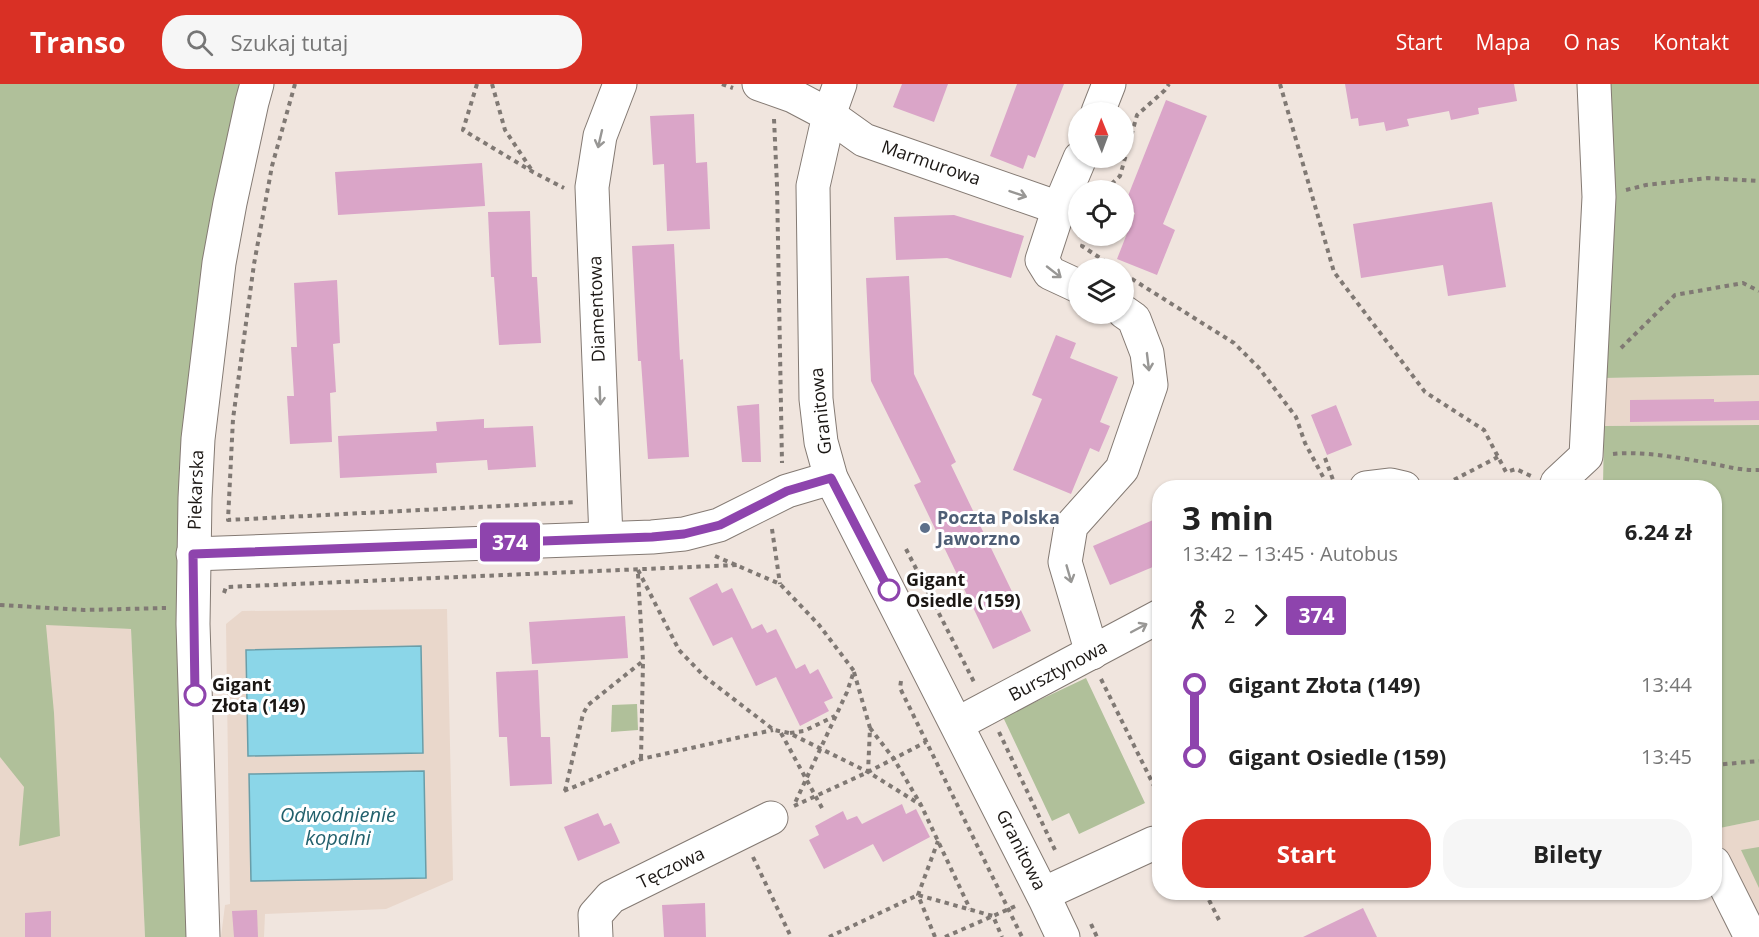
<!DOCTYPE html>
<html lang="pl">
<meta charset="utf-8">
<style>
:root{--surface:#fff;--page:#f6f6f6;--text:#222;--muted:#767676;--accent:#d93025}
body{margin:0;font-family:"Open Sans",sans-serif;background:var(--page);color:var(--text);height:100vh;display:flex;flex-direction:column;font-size:22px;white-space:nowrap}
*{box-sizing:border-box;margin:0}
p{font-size:20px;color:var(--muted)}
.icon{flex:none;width:33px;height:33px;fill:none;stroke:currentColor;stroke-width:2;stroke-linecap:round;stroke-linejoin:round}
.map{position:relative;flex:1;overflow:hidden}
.side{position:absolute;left:1152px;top:396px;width:570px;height:420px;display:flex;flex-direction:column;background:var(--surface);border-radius:24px;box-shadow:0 2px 4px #0004}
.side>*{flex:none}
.badge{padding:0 12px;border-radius:4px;font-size:21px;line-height:39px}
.needle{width:39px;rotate:359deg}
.tools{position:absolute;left:1068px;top:18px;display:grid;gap:12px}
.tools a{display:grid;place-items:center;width:66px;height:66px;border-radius:50%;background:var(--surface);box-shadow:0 2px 4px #0004;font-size:30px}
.map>.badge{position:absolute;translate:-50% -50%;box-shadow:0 0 0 3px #fff}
.legs{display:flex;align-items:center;gap:9px;height:66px;padding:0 30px;font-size:20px}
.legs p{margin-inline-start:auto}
.headline{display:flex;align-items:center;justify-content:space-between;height:102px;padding:0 30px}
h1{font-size:33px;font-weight:700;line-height:45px}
.button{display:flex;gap:12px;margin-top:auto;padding:12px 30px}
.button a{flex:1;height:69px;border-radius:24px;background:var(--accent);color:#fff;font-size:24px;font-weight:700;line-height:69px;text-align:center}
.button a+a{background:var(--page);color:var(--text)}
ul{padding:0 30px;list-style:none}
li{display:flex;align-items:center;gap:21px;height:72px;font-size:22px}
li i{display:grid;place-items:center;width:9px;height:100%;margin:0 8px;background:currentColor}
li i::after{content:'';width:15px;height:15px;margin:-8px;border:4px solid;border-radius:50%;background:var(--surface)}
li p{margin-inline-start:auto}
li:first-child i{background:linear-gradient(#0000 50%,currentColor 0)}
li:last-child i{background:linear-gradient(currentColor 50%,#0000 0)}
header{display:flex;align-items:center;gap:36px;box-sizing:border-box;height:84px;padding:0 30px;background:var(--accent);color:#fff}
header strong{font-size:28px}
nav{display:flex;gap:33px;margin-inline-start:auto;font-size:21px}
.search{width:420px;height:54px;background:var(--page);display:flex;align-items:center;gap:15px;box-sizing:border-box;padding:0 21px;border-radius:24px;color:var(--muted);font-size:22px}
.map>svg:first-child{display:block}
.built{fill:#e9d7cb}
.green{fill:#b0c09a}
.water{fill:#8bd6e8;stroke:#699da8;stroke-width:1.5}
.building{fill:#daa5c8}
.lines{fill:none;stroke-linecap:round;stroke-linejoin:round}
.minor-casing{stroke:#847a73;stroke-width:35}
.path{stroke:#807974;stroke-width:4;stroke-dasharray:4.5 4.5;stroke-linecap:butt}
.minor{stroke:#fff;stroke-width:33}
.oneway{stroke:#989795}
.line-1-casing{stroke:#fff;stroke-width:14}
.line-1{stroke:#8e44ad;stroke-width:9}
.service-dot{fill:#5c6f8a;stroke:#fff;stroke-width:2}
.stop-1-dot{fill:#fff;stroke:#8e44ad;stroke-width:3}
.labels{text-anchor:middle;stroke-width:6;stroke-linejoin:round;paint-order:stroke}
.street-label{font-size:18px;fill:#1b1714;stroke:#fff}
.service-label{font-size:18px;font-weight:bold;fill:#4e5e75;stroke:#fff;text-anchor:start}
.stop-label{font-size:18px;font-weight:bold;fill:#1b1714;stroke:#fff;text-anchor:start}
.water-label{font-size:20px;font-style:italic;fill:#22606c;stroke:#fff}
</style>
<header>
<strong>Transo</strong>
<div class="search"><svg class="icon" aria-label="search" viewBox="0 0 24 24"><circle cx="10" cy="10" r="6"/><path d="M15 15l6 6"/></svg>Szukaj tutaj</div>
<nav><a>Start</a><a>Mapa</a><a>O nas</a><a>Kontakt</a></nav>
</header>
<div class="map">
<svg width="1759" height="853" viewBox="0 0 1759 853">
<rect width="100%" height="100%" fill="#f0e5de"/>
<!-- built -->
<g class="built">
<path d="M1759 291V341L1604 342V294Z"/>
<path d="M447 525 453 796 386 825 265 830 264 853H221L225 821 230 820 226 540 242 527Z"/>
<path d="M0 538 131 545 145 853H0Z"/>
<path d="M1759 736V843L1714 745Z"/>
</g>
<!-- green -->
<g class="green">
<path d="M0 0H246L229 63 190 853H145L131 545 46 541 54 629 60 752 19 762 24 703 0 673Z"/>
<path d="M1606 0H1759V291L1604 294Z"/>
<path d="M1759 341V736L1715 745 1714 404 1603 403 1604 342Z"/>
<path d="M1086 594 1145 719 1079 750 1069 729 1052 737 1003 633Z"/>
<path d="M637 620 638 646 611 648 612 621Z"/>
<path d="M1759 763V804L1741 766Z"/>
</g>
<!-- water -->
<g class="water">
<path d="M421 562 423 669 248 672 246 566Z"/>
<path d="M424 687 426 794 251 797 249 690Z"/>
</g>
<!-- building -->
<g class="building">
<path d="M902 0H948L934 38 893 23Z"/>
<path d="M1017 0H1064L1035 74 1028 71 1023 85 990 72Z"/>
<path d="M1345 0H1514L1517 17 1478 24 1479 30 1451 36 1449 27 1407 35 1409 42 1386 47 1384 38 1359 42 1358 34 1351 35Z"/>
<path d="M1166 16 1207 32 1163 140 1175 146 1157 191 1117 175 1135 129 1124 124V122Z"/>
<path d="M694 30 696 79 707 78 710 145 667 147 664 80 653 81 650 32Z"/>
<path d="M482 79 485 122 338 131 335 88Z"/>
<path d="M1492 118 1506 203 1448 212 1443 181 1361 194 1353 140Z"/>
<path d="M530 127 532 193H537L541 259 499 261 494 193H491L488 128Z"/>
<path d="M954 131 1024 152 1011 194 947 174 896 176 894 133Z"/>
<path d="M674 160 680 276 683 275 689 373 648 375 641 277H638L632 162Z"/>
<path d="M909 192 914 290 956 378 951 381 1031 547 993 565 914 401 921 398 871 297 866 194Z"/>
<path d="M337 196 340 259 333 260 336 308 330 309 332 358 290 360 287 312H294L291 263H297L294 199Z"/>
<path d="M1056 251 1076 259 1070 274 1118 293 1100 338 1110 342 1099 368 1090 364 1071 410 1013 386 1042 315 1032 311Z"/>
<path d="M1714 315V318L1759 317V336L1630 338V316Z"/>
<path d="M759 320 761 378H742L737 322Z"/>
<path d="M1336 321 1352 361 1327 371 1311 331Z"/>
<path d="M484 335V344L533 342 536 383 488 386 487 376 436 379 437 389 340 394 338 352 437 347 436 338Z"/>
<path d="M1160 433V480L1110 501 1093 462Z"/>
<path d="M717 499 722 509 732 504 752 545 762 540 767 549 776 545 796 585 805 580 810 590 818 585 833 614 824 618 829 627 800 642 776 593 756 602 732 553 713 562 689 514Z"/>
<path d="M625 532 628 574 532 580 529 538Z"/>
<path d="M538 586 541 653H550L552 700 510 702 507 653H499L496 588Z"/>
<path d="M902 720 906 730 916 725 930 753 883 778 873 760 824 785 809 756 819 751 815 742 843 727 847 736 857 732 862 740Z"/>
<path d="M598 729 604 742 611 739 620 759 578 777 564 743Z"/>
<path d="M705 819 706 853H664L662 821Z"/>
<path d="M1363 824 1377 853H1303Z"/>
<path d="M257 826 258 853H234L232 827Z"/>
<path d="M51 827V853H25V829Z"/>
</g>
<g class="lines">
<defs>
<g id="minor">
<path d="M759 0 793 12 829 31 864 56 1059 124"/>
<path d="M840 0 829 31 813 102 816 315 821 358 831 394 1045 815 1063 853"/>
<path d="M1098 28 1109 0"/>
<path d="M1078 202 1050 189 1042 176 1059 124 1080 74"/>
<path d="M1366 404 1391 401 1404 404"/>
<path d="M1559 404 1557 399 1586 372 1599 113 1594 0"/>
<path d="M606 454 592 103 600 52 620 0"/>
<path d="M193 470 652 453 684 450 719 441 787 407 831 394"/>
<path d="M1092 569 1065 478 1071 442 1122 385 1151 301 1147 269 1134 235 1124 228"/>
<path d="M957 640 1160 532"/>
<path d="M1714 779 1751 853"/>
<path d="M1043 810 1154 759"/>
<path d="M203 853 193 540 195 414 198 355 219 179 230 119 252 18 257 0"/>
<path d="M596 853 595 831 611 813 771 734"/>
</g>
</defs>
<!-- minor casing -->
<use href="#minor" class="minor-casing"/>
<!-- path -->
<g class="path">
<path d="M295 0 272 82 254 180 233 335 228 436 577 418"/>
<path d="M477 0 463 46 533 88 564 104"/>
<path d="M492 0 505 46 531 85"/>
<path d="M722 0 733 4"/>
<path d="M1280 0 1334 188 1425 308 1484 346 1506 388 1516 385 1531 392"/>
<path d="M774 35 777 101 782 379"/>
<path d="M1105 106 1120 92 1137 31 1165 6 1169 0"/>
<path d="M1626 106 1646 101 1708 94 1759 97"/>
<path d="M1086 152 1082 162 1115 184"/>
<path d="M1124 190 1234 259 1259 284 1296 333 1305 359 1329 404"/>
<path d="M1621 264 1675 211 1743 199 1759 207"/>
<path d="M1613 370C1641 367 1675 373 1703 378 1722 381 1740 387 1759 386"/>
<path d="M1325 374 1336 404"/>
<path d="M1438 404 1498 373"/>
<path d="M772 445 780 500"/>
<path d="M906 465 974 598"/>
<path d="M715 472 780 500 819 541 854 587 847 608 794 721"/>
<path d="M638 486 679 566 705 593 774 646 789 649 868 688 921 721"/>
<path d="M638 490 643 577 641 675"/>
<path d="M224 509 226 503 737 481"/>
<path d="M0 521 84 526 166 524"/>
<path d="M854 588 870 644 868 688"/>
<path d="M1101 595 1160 714"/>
<path d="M901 597 900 604 1022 853"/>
<path d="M870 644 894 675 921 721 970 825"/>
<path d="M999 648 1055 766"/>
<path d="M781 649 822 724"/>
<path d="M790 649 804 647 835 632"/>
<path d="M1714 681 1759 677"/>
<path d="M564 707 641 675 773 646"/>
<path d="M565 707 583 630 588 621 643 577"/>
<path d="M794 722 868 688 926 658"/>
<path d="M753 773 791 853"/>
<path d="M1205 808 1219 836"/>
<path d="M1091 840 1097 853"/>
<path d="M829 853 918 811 993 832 1002 853"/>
<path d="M935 853 918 811 938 757"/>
<path d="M945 853 1018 821"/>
</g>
<!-- minor -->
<use href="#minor" class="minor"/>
</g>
<!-- one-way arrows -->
<defs><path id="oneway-shaft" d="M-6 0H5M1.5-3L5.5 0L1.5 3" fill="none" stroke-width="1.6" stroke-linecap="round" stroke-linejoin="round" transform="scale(1.5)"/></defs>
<g class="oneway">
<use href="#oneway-shaft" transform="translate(600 55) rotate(103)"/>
<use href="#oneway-shaft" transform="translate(1018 110) rotate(19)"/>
<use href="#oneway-shaft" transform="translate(1054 188) rotate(38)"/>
<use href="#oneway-shaft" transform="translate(1148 278) rotate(83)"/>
<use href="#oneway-shaft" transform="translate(600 312) rotate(88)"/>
<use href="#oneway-shaft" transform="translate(1069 490) rotate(74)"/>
<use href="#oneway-shaft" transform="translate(1139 544) rotate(-28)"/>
</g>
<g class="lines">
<defs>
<path id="line-1" d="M195 611 193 470 652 453 684 450 720 441 787 407 831 394 889 506"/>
</defs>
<!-- line-1 casing -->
<use href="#line-1" class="line-1-casing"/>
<!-- line-1 -->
<use href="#line-1" class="line-1"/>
</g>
<!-- markers -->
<circle class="service-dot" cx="925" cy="444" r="6"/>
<g class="stop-1-dot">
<circle cx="889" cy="506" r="10"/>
<circle cx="195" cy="611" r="10"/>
</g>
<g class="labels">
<!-- street labels -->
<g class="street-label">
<text transform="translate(931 79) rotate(19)" y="6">Marmurowa</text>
<text transform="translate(597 225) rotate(-92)" y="6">Diamentowa</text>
<text transform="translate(821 327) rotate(-96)" y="6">Granitowa</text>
<text transform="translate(196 406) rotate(-88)" y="6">Piekarska</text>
<text transform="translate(1058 587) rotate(-28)" y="6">Bursztynowa</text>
<text transform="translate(1021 766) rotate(63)" y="6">Granitowa</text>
<text transform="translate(671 784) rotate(-26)" y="6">Tęczowa</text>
</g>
<!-- service labels -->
<g class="service-label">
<text x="937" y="440">Poczta Polska<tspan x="937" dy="21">Jaworzno</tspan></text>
</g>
<!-- stop labels -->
<g class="stop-label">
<text x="906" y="502">Gigant<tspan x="906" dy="21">Osiedle (159)</tspan></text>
<text x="212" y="607">Gigant<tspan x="212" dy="21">Złota (149)</tspan></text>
</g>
<!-- water labels -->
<g class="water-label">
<text x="338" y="738">Odwodnienie<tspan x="338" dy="23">kopalni</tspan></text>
</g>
</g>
</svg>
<div class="tools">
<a><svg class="needle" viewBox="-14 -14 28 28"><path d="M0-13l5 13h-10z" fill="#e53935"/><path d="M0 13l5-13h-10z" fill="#767676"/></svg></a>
<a><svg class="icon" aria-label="locate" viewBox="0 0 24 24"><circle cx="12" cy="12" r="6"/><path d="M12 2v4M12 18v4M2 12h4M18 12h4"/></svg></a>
<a><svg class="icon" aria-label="layers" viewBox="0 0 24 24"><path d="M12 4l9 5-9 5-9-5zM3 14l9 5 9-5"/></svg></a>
</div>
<b class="badge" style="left:510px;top:458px;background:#8e44ad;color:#fff">374</b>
<section class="side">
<div class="headline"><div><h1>3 min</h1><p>13:42 – 13:45 · Autobus</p></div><b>6.24 zł</b></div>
<div class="legs"><svg class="icon" aria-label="walk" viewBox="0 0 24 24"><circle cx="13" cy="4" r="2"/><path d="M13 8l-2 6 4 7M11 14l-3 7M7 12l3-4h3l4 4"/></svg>2<svg class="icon" aria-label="forward" viewBox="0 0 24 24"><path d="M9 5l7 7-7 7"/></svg><b class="badge" style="background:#8e44ad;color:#fff">374</b></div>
<ul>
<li><i style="color:#8e44ad"></i><b>Gigant Złota (149)</b><p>13:44</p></li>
<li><i style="color:#8e44ad"></i><b>Gigant Osiedle (159)</b><p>13:45</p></li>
</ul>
<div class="button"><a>Start</a><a>Bilety</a></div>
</section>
</div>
